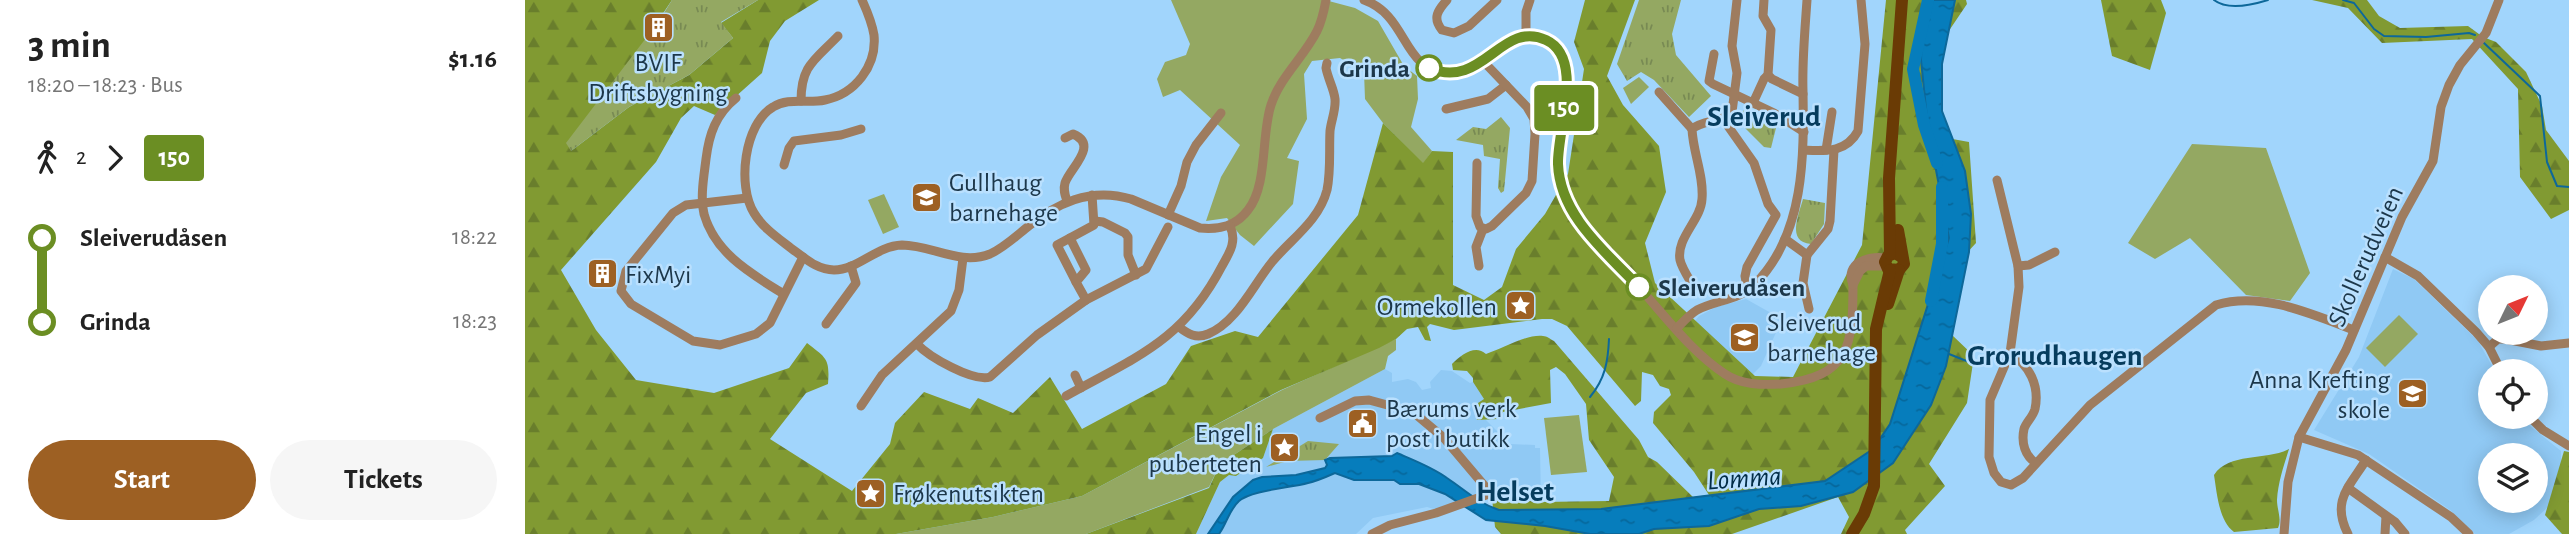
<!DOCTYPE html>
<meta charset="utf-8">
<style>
:root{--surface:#fff;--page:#f6f6f6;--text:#222;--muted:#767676;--accent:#9d6023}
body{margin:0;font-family:"Alegreya Sans",sans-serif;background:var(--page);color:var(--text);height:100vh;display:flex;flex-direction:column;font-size:26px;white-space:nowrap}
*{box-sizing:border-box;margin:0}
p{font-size:23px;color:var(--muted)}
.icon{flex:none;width:38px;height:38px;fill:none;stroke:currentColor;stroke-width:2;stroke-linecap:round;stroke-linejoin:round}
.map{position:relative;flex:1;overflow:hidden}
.details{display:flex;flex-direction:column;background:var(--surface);width:525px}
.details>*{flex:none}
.badge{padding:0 14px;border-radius:5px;font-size:24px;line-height:46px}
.needle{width:46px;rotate:47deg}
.fabs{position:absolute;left:1953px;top:275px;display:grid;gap:14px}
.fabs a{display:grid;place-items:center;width:70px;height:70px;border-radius:50%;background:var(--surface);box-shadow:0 4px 18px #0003;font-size:35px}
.map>.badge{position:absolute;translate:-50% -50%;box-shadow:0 0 0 4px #fff}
.legs{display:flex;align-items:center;gap:10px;height:77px;padding:0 28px;font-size:23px}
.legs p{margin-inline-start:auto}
.overview{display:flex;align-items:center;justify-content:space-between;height:119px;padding:0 28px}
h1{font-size:38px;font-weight:600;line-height:52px}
.action{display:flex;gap:14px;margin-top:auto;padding:14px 28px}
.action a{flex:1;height:80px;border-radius:42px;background:var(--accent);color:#fff;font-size:28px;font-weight:600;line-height:80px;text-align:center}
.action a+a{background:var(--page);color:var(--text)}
ul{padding:0 28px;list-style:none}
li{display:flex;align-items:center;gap:24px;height:84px;font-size:26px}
li i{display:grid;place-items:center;width:10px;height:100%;margin:0 9px;background:currentColor}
li i::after{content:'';width:18px;height:18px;margin:-9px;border:5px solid;border-radius:50%;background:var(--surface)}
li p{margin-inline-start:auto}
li:first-child i{background:linear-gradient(#0000 50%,currentColor 0)}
li:last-child i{background:linear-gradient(currentColor 50%,#0000 0)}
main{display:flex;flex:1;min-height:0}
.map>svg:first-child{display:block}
.built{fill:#90c9f4;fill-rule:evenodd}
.green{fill:#94a862}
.forest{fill:url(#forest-firs)}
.park{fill:url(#park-tufts)}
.water{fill:url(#water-ripples);stroke:#0d689a;stroke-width:2}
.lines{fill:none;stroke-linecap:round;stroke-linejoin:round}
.stream{stroke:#0d689a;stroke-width:2}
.river{stroke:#067dbc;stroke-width:12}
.minor{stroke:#9e7c5f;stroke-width:9}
.major{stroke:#6a3b05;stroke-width:12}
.line-1-casing{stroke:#fff;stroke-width:16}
.line-1{stroke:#6b8e23;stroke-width:10}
.stop-1-dot{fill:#fff;stroke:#6b8e23;stroke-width:3.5}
.labels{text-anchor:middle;stroke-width:5;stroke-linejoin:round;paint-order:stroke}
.poi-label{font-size:26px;fill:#1c374a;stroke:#bae0fe;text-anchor:start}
.stop-label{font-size:26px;font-weight:bold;fill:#1c374a;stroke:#bae0fe;text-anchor:end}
.street-label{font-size:26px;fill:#1c374a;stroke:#bae0fe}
.water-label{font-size:28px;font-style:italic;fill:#022d47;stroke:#bae0fe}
.quarter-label{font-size:30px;font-weight:bold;fill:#063c5d;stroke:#bae0fe}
</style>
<main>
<section class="details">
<div class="overview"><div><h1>3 min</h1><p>18:20 – 18:23 · Bus</p></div><b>$1.16</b></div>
<div class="legs"><svg class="icon" aria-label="walk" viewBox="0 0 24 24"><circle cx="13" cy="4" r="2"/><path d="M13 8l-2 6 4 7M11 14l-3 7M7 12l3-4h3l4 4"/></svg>2<svg class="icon" aria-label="forward" viewBox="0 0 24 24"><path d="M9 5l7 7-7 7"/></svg><b class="badge" style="background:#6b8e23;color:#fff">150</b></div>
<ul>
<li><i style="color:#6b8e23"></i><b>Sleiverudåsen</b><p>18:22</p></li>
<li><i style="color:#6b8e23"></i><b>Grinda</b><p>18:23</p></li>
</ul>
<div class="action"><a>Start</a><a>Tickets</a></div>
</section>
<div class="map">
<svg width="2044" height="534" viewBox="0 0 2044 534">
<defs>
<pattern id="forest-firs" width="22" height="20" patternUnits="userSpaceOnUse" patternTransform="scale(1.75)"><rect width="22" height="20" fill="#819a32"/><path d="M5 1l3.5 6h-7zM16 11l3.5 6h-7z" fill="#697e2c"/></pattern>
<pattern id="park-tufts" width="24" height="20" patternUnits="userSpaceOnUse" patternTransform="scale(1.75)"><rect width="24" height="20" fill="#94a862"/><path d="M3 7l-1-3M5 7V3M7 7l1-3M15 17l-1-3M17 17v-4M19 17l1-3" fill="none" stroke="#788a53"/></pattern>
<pattern id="water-ripples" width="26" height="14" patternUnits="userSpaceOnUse" patternTransform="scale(1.75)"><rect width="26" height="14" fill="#067dbc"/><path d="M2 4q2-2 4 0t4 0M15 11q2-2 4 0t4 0" fill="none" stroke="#06679b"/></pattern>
</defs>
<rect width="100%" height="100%" fill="#a1d5fc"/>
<!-- built -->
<g class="built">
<path d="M1868 269 1889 279 1953 341 1970 371H1965V416L1998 417 2004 425 2036 451V483L2025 505 2009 520 1984 534H1950L1925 510 1844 454 1789 430 1834 357ZM1965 455H2011V500H1965Z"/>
<path d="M1221 299 1257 319 1236 366 1225 377 1165 327 1174 316 1191 307Z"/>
<path d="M860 369 867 373V382L883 379 891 382 897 390 906 388 905 382 916 370 927 371 945 383 948 382 959 399 952 420H961L985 444 1010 445V448H1015L1016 502 962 498 909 509 902 507 848 518 831 534H671L695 482 704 475 738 458 748 429Z"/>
</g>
<!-- green -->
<g class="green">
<path d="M646 0H800L830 8 853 21 879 66 892 76 893 99 886 127 907 151 898 164 858 123 840 99 839 72 815 58 787 61 779 74 782 119 762 158 774 161 768 204 729 246 715 235 702 218 681 221 696 177 715 145 655 90 638 97 632 79 640 62 661 55 665 44Z"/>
<path d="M1667 144 1741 148 1785 273 1765 301 1721 295 1665 238 1630 259 1603 243Z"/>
<path d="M359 194 374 227 358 234 343 200Z"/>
<path d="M1874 315 1893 334 1860 367 1841 348Z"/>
<path d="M871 339V350L863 356 860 369 748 429 695 464 684 487 561 534H371L468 517 557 496 757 390Z"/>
<path d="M1054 415 1062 472 1026 475 1019 418Z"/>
</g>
<!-- forest -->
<g class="forest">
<path d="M0 0H147L46 151 104 107 164 75 208 38 196 23 233 0H294L260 21 245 41 237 73 190 115 169 106 156 118 131 162 36 270 71 330 111 380 189 393 264 368 282 343C301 358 305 358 303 384L281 393 245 439 327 491 365 444 370 423 399 392 445 409 453 398 488 413 525 377 557 429 641 384 666 346 710 331 733 337 833 215 858 123 898 163 907 151 928 152V285L959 300 977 287 991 249 1020 214 1043 174 1059 69 1049 42 1060 0H1110L1082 76 1098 105 1134 146 1141 192 1120 243 1130 283 1230 376 1268 377 1337 245 1361 0H1441L1442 4 1413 47 1416 103 1422 138 1444 142 1451 243 1439 256 1427 335 1449 356 1442 403 1404 464 1420 486 1380 530 1382 534H1316L1324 517 1313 497 1207 534H976L970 527 967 498 1016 502 1084 501 1089 477 1064 440 1061 404 1040 374 1031 367 1025 370 1026 403 978 412 973 419 952 420 950 405 959 399 948 382V378L942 371 928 370 927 364C936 355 950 344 961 354 977 349 1001 334 1018 336 1022 336 1025 339 1029 341L1114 440 1123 457 1132 462 1168 497 1184 495 1169 472 1128 423 1129 412 1146 395 1144 389 1135 386 1128 375 1117 372 1116 401 1110 406 1042 326 1027 319H1017L929 330 905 324 902 327 906 341 900 340 893 327 882 329 871 339 854 348 756 390 557 496 468 517 371 534H0Z"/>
<path d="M1576 0H1636L1641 13 1625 70 1587 56Z"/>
<path d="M1787 0H1842L1854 16 1875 28 1943 26 1958 37 1971 42 2001 72 2017 106 2021 130 2044 161V210L2026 219 1995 177 1993 89 1947 39 1857 43 1823 8Z"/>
<path d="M748 429 738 458 711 476 704 475 695 482 671 534H561L684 488 695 464Z"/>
<path d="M1764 449C1759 465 1753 482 1752 500 1752 510 1757 519 1753 528L1709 532C1694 521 1692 494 1689 475 1704 452 1741 461 1764 449Z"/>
<path d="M2039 451 2044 452V534H2037L2020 515Z"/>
</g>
<!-- park -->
<g class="park">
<path d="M147 0H233L196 22 208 38 164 75 104 107 46 151 41 143 134 21Z"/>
<path d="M1114 0H1156L1147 34 1151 55 1186 96 1164 117 1129 80 1116 72 1102 81 1092 64Z"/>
<path d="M1114 77 1124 87 1106 104 1098 88Z"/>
<path d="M1220 109 1230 111 1251 128 1246 148 1239 147 1215 123 1212 118Z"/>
<path d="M976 117 985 128 979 191 976 193 973 188 975 159 959 156 958 145 931 140 948 127 961 129Z"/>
<path d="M1278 199 1300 203 1299 224 1286 244C1261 242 1274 214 1278 199Z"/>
<path d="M783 441 814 444 800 460 763 461 741 467Z"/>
</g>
<!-- water -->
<path class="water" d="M1402 0H1430L1417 64V111L1440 171 1446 214 1444 252 1421 366 1406 405 1368 463 1328 492 1276 506 1234 509 1184 526 1129 529 1114 534H1065L1020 526 961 520 920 494 894 484H875L869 480H829L810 473C801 477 792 481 783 483 765 488 727 490 714 501 704 510 702 523 694 534H683L708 497 728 480 737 477 771 475 800 468 802 465 800 460 805 458 867 456 872 453C888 460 907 467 922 478 940 490 953 503 974 510L1076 509 1300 481 1348 449 1365 424 1424 238 1403 128 1396 60 1397 23Z"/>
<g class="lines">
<!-- stream -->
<g class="stream">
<path d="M1689 0C1703 11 1727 5 1743 0"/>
<path d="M1818 0 1829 3 1849 29 1859 36 1901 37 1944 33 1950 35"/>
<path d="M1959 43 2015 96 2022 162 2032 186 2044 187"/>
<path d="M1424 354 1444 362"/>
<path d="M1065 397C1080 379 1083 362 1084 339"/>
</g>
<!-- river -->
<g class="river">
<path d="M1403 0 1388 69 1399 125 1412 163"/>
<path d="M1406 301 1417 244V187"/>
</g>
<!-- minor -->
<g class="minor">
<path d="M337 0C342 11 347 23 349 35 352 66 330 94 300 100 282 104 264 97 248 107 219 124 212 186 229 213 238 228 253 238 267 249 280 258 292 270 309 270 333 270 351 246 377 245 407 245 435 266 465 254 478 248 489 238 500 229 531 203 565 187 606 199L675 228C695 230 711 226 723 210 743 185 736 135 746 105 755 77 779 57 792 31 797 21 799 11 801 0"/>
<path d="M839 0C884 16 876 70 923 73 961 74 995 9 1032 47 1055 70 1032 135 1033 166 1034 183 1040 201 1050 216 1065 241 1090 262 1110 283 1138 313 1165 351 1200 374 1216 385 1237 385 1256 384 1325 377 1328 345 1328 285 1319 262 1344 256 1361 258"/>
<path d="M922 0C913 10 907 18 917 30L929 33 944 26 972 0"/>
<path d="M1239 0 1238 16 1246 30 1243 75 1247 79 1278 94"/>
<path d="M1001 35V12L1005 0"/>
<path d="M1189 54 1184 81 1188 84 1249 113 1279 132"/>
<path d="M1134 92 1167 129"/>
<path d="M211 98C191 114 184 134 181 159 179 176 175 197 179 214 190 253 225 273 257 293"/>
<path d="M276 101C276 65 290 60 313 36"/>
<path d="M1228 103 1239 79 1243 75"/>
<path d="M921 109 963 99 981 85"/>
<path d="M1198 119 1229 163 1243 204 1251 215 1222 267 1220 276 1223 291"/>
<path d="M540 138 548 134C575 145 544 169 540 183 538 190 540 195 542 201"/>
<path d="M1279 150C1301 151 1321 153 1333 131L1340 44 1336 0"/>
<path d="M1301 150 1307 112"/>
<path d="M952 163 951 216 955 227 961 229 967 226 1001 193 1007 181 1010 134 1009 119 1002 107 958 61"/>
<path d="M259 165 264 148 269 141 316 135 336 129"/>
<path d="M1472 180 1493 266 1494 287 1485 353 1465 400 1464 457 1469 473 1476 482 1486 485 1498 478 1565 405 1691 305C1736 291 1787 314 1829 330"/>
<path d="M222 198 161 205 148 213 101 271 96 291 106 304 168 341 195 345 231 334 245 323 278 257"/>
<path d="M643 215 656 186 662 162 671 145 696 113"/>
<path d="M570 221 578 222 600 233 603 237V255L611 275"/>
<path d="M545 238 532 245 551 282"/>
<path d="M1260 239 1282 255 1278 283 1284 309"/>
<path d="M1282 255 1303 229 1305 221 1309 150"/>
<path d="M1860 257 1893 276 1951 332 1964 347 1976 371"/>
<path d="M954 266 951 247 958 229"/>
<path d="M1493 266 1504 265 1530 252"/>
<path d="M1328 285 1335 271 1341 266H1361"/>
<path d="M1170 289C1165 280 1157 269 1155 260 1151 238 1176 220 1177 199 1179 175 1168 153 1167 129 1179 119 1197 123 1207 112L1212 73 1207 46 1212 0"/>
<path d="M561 300 551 282 561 270 545 238 569 225 567 195"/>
<path d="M301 324 331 283 326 266"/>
<path d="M654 327C663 334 671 339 683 334 712 322 728 285 747 262 766 239 794 221 802 190 806 171 804 151 805 131 806 121 811 110 810 99 809 89 803 79 801 68L802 63"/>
<path d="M1152 328C1158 322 1164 315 1172 310 1191 300 1215 300 1230 284 1280 234 1279 156 1278 91 1277 61 1280 30 1282 0"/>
<path d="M392 344C404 357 448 382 465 377L512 335 561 300 621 269 643 227"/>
<path d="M1964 347 1973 339H1980L2016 346 2044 343"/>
<path d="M1485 353C1504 365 1515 385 1510 409 1508 417 1501 422 1499 429 1496 443 1500 456 1511 463"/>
<path d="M550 375 556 388"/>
<path d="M541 396C611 357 658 341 697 266 705 252 712 241 705 226"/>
<path d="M336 406 357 375 426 311 434 290 438 258"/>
<path d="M2004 416 2018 430 2044 446"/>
<path d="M795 418 830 401 844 400 888 412 919 438 963 490 964 494 911 513 865 525 847 534"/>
<path d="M1774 437 1833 455 1926 517 1944 534"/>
<path d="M1823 488 1870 522 1880 534"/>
<path d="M1759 534 1763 482 1774 437 1821 350 1877 217 1908 161 1916 107 1924 85 1935 65 1961 33 1974 0"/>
<path d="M1823 534C1806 501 1824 487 1841 460"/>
<path d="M1860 534 1861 516"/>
</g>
<!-- major -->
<g class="major">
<path d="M1373 230 1379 264 1374 270 1363 269 1360 262 1363 256 1370 253 1377 257"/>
<path d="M1365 254 1364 178 1377 0"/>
<path d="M1363 304 1374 270"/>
<path d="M1327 534 1339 514 1349 486 1351 329 1365 270"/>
</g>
</g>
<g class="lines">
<defs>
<path id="line-1" d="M904 68C958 91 976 19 1021 40 1060 58 1032 130 1033 164 1035 216 1081 252 1114 287"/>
</defs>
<!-- line-1 casing -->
<use href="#line-1" class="line-1-casing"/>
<!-- line-1 -->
<use href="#line-1" class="line-1"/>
</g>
<!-- icons -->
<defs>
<symbol id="building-square" viewBox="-11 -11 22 22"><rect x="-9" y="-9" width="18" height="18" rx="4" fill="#9d6023" stroke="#bae0fe"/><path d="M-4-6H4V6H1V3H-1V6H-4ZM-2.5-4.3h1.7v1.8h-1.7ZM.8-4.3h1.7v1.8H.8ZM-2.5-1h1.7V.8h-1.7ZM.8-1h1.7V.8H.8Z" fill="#fff"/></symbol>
<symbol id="school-square" viewBox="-11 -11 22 22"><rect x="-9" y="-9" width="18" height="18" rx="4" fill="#9d6023" stroke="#bae0fe"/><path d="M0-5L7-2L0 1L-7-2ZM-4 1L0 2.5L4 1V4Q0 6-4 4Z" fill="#fff"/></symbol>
<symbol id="sight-square" viewBox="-11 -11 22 22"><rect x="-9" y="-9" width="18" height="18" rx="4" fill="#9d6023" stroke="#bae0fe"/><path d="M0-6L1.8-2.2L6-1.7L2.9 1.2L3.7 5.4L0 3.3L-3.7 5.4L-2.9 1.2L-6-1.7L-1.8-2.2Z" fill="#fff"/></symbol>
<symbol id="civic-square" viewBox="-11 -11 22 22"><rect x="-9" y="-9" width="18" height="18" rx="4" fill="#9d6023" stroke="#bae0fe"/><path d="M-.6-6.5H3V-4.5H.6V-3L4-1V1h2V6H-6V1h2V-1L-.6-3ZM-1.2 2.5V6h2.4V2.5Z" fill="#fff"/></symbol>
</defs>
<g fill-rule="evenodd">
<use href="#building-square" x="116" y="10" width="35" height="35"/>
<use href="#school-square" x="384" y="180" width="35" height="35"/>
<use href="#building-square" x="60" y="256" width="35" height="35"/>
<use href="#sight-square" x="978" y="288" width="35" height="35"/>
<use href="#school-square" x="1202" y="320" width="35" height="35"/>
<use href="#school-square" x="1870" y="376" width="35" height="35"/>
<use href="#civic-square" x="820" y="406" width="35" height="35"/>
<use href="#sight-square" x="742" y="430" width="35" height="35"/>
<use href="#sight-square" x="328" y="476" width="35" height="35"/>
</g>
<!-- markers -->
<g class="stop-1-dot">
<circle cx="904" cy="68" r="12"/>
<circle cx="1114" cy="287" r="12"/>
</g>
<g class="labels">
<!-- poi labels -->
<g class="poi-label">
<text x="133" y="71" text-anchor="middle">BVIF<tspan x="133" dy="30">Driftsbygning</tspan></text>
<text x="424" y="191">Gullhaug<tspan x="424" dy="30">barnehage</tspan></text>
<text x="100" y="283">FixMyi</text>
<text x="972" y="315" text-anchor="end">Ormekollen</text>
<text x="1242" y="331">Sleiverud<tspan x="1242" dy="30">barnehage</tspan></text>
<text x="1865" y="388" text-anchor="end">Anna Krefting<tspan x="1865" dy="30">skole</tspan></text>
<text x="861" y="417">Bærums verk<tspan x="861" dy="30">post i butikk</tspan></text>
<text x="737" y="442" text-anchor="end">Engel i<tspan x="737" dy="30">puberteten</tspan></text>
<text x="368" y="502">Frøkenutsikten</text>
</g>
<!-- stop labels -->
<g class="stop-label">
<text x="885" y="77">Grinda</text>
<text x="1133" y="296" text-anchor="start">Sleiverudåsen</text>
</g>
<!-- street labels -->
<g class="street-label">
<text transform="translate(1840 256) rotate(-66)" y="9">Skollerudveien</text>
</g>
<!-- water labels -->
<g class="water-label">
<text transform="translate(1219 477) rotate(-4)" y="10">Lomma</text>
</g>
<!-- quarter labels -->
<g class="quarter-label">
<text x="1239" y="126">Sleiverud</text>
<text x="1530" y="365">Grorudhaugen</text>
<text x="990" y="501">Helset</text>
</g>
</g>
</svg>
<div class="fabs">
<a><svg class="needle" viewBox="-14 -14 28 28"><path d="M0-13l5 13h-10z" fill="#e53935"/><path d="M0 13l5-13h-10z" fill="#767676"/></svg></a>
<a><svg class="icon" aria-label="locate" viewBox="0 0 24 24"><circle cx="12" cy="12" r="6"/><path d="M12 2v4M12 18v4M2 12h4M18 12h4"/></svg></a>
<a><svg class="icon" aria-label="layers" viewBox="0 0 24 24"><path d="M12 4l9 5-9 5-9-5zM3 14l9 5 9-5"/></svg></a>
</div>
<b class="badge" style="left:1039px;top:108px;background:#6b8e23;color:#fff">150</b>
</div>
</main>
